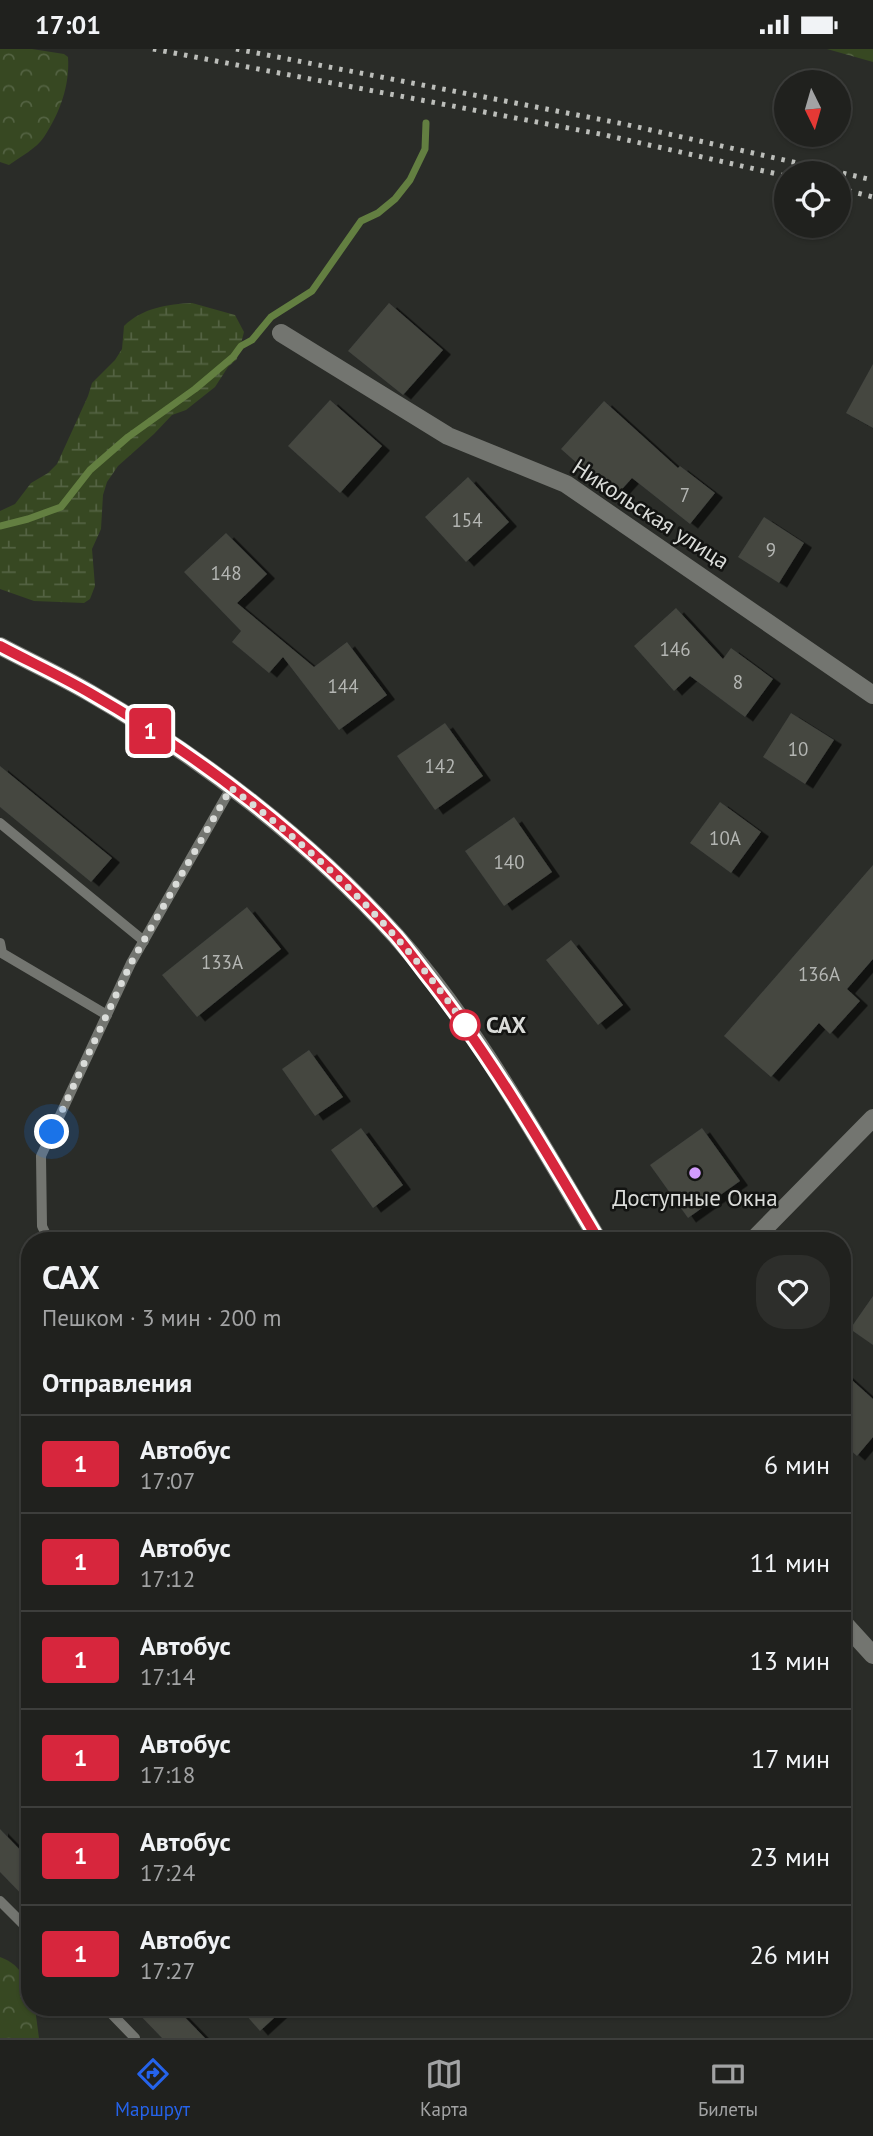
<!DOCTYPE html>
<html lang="ru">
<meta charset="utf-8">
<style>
:root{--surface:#20211e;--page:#2d2e2b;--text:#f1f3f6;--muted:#a2a3a4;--line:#3d3e3c;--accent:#2563eb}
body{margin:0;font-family:"PT Sans",sans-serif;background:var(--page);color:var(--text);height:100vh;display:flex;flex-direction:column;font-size:26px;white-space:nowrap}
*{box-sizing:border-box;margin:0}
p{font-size:23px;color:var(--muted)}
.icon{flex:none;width:38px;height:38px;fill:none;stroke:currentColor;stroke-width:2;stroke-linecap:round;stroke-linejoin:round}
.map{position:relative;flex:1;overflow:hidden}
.side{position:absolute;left:21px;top:1183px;width:830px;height:784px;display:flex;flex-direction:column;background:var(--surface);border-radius:28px;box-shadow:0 2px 5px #0004,0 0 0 2px var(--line)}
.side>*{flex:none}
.badge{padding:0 14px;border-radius:5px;font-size:24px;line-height:46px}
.needle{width:46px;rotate:175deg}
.buttons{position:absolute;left:774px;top:21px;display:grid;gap:14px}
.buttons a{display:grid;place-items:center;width:77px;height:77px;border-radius:50%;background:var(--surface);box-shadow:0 2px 5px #0004,0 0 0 2px var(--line);font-size:35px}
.you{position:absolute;width:35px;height:35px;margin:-18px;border:5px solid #fff;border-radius:50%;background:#1a73e8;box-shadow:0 0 0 10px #1a73e833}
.map>.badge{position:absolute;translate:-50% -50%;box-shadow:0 0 0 4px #fff}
h2{padding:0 21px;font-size:26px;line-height:63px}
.round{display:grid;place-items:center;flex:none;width:74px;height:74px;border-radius:28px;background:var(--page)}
.summary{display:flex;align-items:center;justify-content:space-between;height:119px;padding:0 21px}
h1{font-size:33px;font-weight:800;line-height:52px}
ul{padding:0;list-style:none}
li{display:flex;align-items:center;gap:21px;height:98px;padding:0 21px;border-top:2px solid var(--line)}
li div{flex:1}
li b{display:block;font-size:26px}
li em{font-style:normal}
li .badge{min-width:77px;font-weight:700;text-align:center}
.status{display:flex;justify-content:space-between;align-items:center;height:49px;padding:0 35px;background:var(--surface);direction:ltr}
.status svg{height:19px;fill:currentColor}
.menu{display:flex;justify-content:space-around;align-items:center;height:98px;border-top:2px solid var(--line);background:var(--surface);font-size:19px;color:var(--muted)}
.menu a{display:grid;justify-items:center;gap:4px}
.menu .active{color:var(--accent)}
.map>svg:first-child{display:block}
.forest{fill:url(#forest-crowns)}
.wetland{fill:url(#wetland-marsh)}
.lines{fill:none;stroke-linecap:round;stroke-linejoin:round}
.stream{stroke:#637f41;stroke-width:7}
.building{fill:#444641;filter:url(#shadow)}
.service{stroke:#737570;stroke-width:10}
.minor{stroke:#737570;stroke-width:18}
.tertiary{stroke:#737570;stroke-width:18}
.rail{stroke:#bcbeba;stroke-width:5;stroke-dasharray:3.5 7;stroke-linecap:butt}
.line-casing{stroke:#fff;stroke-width:16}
.line{stroke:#d7263d;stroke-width:10}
.walk{stroke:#dadcd9;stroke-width:7;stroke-dasharray:0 12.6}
.stop-dot{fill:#fff;stroke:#d7263d;stroke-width:3.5}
.poi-dot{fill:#d29cfd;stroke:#131412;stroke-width:2.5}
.labels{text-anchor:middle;stroke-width:5;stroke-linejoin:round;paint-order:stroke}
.number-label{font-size:19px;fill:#b4b6b3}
.street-label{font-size:23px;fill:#dadcd9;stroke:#131412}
.stop-label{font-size:23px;font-weight:bold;fill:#dadcd9;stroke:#131412;text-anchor:start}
.poi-label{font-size:23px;fill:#dadcd9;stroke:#131412}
</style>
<div class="status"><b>17:01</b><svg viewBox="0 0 49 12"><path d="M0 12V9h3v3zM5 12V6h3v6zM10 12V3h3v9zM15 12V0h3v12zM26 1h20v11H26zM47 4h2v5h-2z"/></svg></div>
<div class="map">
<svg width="873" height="1989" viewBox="0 0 873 1989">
<defs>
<pattern id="forest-crowns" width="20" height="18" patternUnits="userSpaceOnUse" patternTransform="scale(1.75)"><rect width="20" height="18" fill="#374822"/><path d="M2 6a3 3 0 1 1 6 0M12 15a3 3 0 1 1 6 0" fill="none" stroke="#536242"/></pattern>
<pattern id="wetland-marsh" width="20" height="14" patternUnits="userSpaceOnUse" patternTransform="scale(1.75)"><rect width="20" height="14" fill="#374822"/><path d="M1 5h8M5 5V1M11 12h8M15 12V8" fill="none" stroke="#536242"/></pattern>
<filter id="shadow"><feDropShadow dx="8" dy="4.5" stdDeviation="0" flood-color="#0009"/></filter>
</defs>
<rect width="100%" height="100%" fill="#2a2c28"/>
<!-- forest -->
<g class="forest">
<path d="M0 0H32L64 5 68 8C70 36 60 64 44 88 37 99 20 108 9 116L0 113Z"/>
<path d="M827 0H873V13Z"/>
<path d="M0 1908C23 1916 30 1936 30 1958L35 1959 39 1989H0Z"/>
</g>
<!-- wetland -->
<path class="wetland" d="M192 254 235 266 244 283 237 310 228 318 215 338 186 361 172 366 154 385 118 417 107 433 103 446 101 480 92 500 95 537 90 550 84 554 34 552 0 540V462L15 455 31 434 48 424 57 415 88 347 92 334 115 311 122 300 124 277C142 259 168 255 192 254Z"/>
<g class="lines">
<!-- stream -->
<path class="stream" d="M0 477 28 470 61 458 90 421 128 388 195 340 233 308 241 297 252 291 271 268 312 242 361 172 378 164 395 150 410 131 425 100 426 74"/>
</g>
<!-- building -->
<g class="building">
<path d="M389 254 443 301 403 346 348 302Z"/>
<path d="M873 315V379L846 364Z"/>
<path d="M330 351 382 397 340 444 288 397Z"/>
<path d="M604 352 678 419 680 417 715 444 690 475 632 429 615 448 561 400Z"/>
<path d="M468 428 509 473 466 513 425 468Z"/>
<path d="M764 468 804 494 779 534 738 508Z"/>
<path d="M226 484 267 525 237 554 314 618 347 593 387 646 339 681 283 608 269 624 232 593 241 582 184 523Z"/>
<path d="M676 559 723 610 731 599 773 630 745 668 690 627 674 642 634 597Z"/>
<path d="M791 664 834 691 805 735 763 708Z"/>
<path d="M445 674 483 727 435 761 397 707Z"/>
<path d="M0 717 112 809 91 833 0 758Z"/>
<path d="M720 753 761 783 731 824 690 794Z"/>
<path d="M514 768 552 823 504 857 465 802Z"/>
<path d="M873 816V910L847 940 860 952 830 985 819 974 771 1028 724 987Z"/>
<path d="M247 858 281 900 197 968 162 926Z"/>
<path d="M571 891 623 956 598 976 546 911Z"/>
<path d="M309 1001 343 1048 315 1067 282 1020Z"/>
<path d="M361 1079 403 1136 373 1159 331 1101Z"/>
<path d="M702 1079 740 1132 688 1169 650 1116Z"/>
<path d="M873 1247V1296L850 1280Z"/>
<path d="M842 1322 873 1350V1388L857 1407 842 1394Z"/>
<path d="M0 1780 30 1811V1854L0 1823Z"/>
<path d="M132 1958H175L205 1989H162Z"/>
<path d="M239 1958H286L260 1982Z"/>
</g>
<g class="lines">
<!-- service -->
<g class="service">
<path d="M0 774 144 892"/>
<path d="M0 894 2 904 107 966"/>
<path d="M49 1192 42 1177 41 1107 131 914 231 739"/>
<path d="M0 1852 30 1882"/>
<path d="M105 1958 135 1989"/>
</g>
<!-- minor -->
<g class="minor">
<path d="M281 284 448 387 566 435 873 646"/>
<path d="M752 1192 873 1069"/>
</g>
<!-- tertiary -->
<g class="tertiary">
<path d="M0 597C30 613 61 627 90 644 201 708 310 792 396 887 476 977 537 1089 599 1192"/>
<path d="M842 1572 873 1606"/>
</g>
<!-- rail -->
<g class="rail">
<path d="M153 0 605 86 786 127"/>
<path d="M236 0 624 75 873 131"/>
<path d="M838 139 873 148"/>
</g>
</g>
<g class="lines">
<defs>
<path id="line" d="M0 597C30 613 61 627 90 644 202 708 309 791 396 887 409 902 420 918 432 933 495 1014 547 1104 599 1192"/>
</defs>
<!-- line casing -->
<use href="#line" class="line-casing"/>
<!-- line -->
<use href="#line" class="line"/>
<!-- walk -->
<path class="walk" d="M52 1083 131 914 231 739C320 805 402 884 465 976"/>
</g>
<!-- markers -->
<circle class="stop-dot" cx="465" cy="976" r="14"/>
<circle class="poi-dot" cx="695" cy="1124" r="7"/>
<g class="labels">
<!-- number labels -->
<g class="number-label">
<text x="685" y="453">7</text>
<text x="467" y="478">154</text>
<text x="771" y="508">9</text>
<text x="226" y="531">148</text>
<text x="675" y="607">146</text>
<text x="738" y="640">8</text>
<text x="343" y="644">144</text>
<text x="798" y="707">10</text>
<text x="440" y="724">142</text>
<text x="725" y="796">10А</text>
<text x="509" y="820">140</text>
<text x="222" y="920">133А</text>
<text x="819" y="932">136А</text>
</g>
<!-- street labels -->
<g class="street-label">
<text transform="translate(651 465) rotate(33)" y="8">Никольская улица</text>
</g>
<!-- stop labels -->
<g class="stop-label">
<text x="486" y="984">САХ</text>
</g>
<!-- poi labels -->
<g class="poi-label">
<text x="695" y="1157">Доступные Окна</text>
</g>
</g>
</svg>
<div class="buttons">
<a><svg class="needle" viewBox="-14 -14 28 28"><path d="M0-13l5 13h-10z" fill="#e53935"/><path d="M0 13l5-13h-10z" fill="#a2a3a4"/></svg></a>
<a><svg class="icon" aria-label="locate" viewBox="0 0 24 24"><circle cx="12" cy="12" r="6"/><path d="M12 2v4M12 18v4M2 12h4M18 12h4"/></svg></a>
</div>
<div class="you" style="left:52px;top:1083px"></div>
<b class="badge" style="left:150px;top:682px;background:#d7263d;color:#fff">1</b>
<section class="side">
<div class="summary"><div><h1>САХ</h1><p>Пешком · 3 мин · 200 m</p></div><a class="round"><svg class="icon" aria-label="heart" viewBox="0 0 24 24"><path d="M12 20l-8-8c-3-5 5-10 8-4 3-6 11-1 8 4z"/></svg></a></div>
<h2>Отправления</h2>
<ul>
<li><span class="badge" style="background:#d7263d;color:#fff">1</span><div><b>Автобус</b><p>17:07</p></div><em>6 мин</em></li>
<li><span class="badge" style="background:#d7263d;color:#fff">1</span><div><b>Автобус</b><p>17:12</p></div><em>11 мин</em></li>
<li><span class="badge" style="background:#d7263d;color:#fff">1</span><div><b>Автобус</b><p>17:14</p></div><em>13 мин</em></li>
<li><span class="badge" style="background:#d7263d;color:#fff">1</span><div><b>Автобус</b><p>17:18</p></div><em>17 мин</em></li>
<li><span class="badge" style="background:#d7263d;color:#fff">1</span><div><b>Автобус</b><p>17:24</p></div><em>23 мин</em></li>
<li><span class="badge" style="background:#d7263d;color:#fff">1</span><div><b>Автобус</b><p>17:27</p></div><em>26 мин</em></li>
</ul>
</section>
</div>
<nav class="menu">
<a class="active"><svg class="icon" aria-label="directions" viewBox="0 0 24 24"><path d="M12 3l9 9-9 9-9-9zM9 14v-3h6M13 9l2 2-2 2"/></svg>Маршрут</a>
<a><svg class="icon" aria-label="map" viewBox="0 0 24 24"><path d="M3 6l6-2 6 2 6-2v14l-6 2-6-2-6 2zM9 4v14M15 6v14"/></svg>Карта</a>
<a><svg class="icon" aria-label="tickets" viewBox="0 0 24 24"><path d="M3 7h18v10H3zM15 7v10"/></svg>Билеты</a>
</nav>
